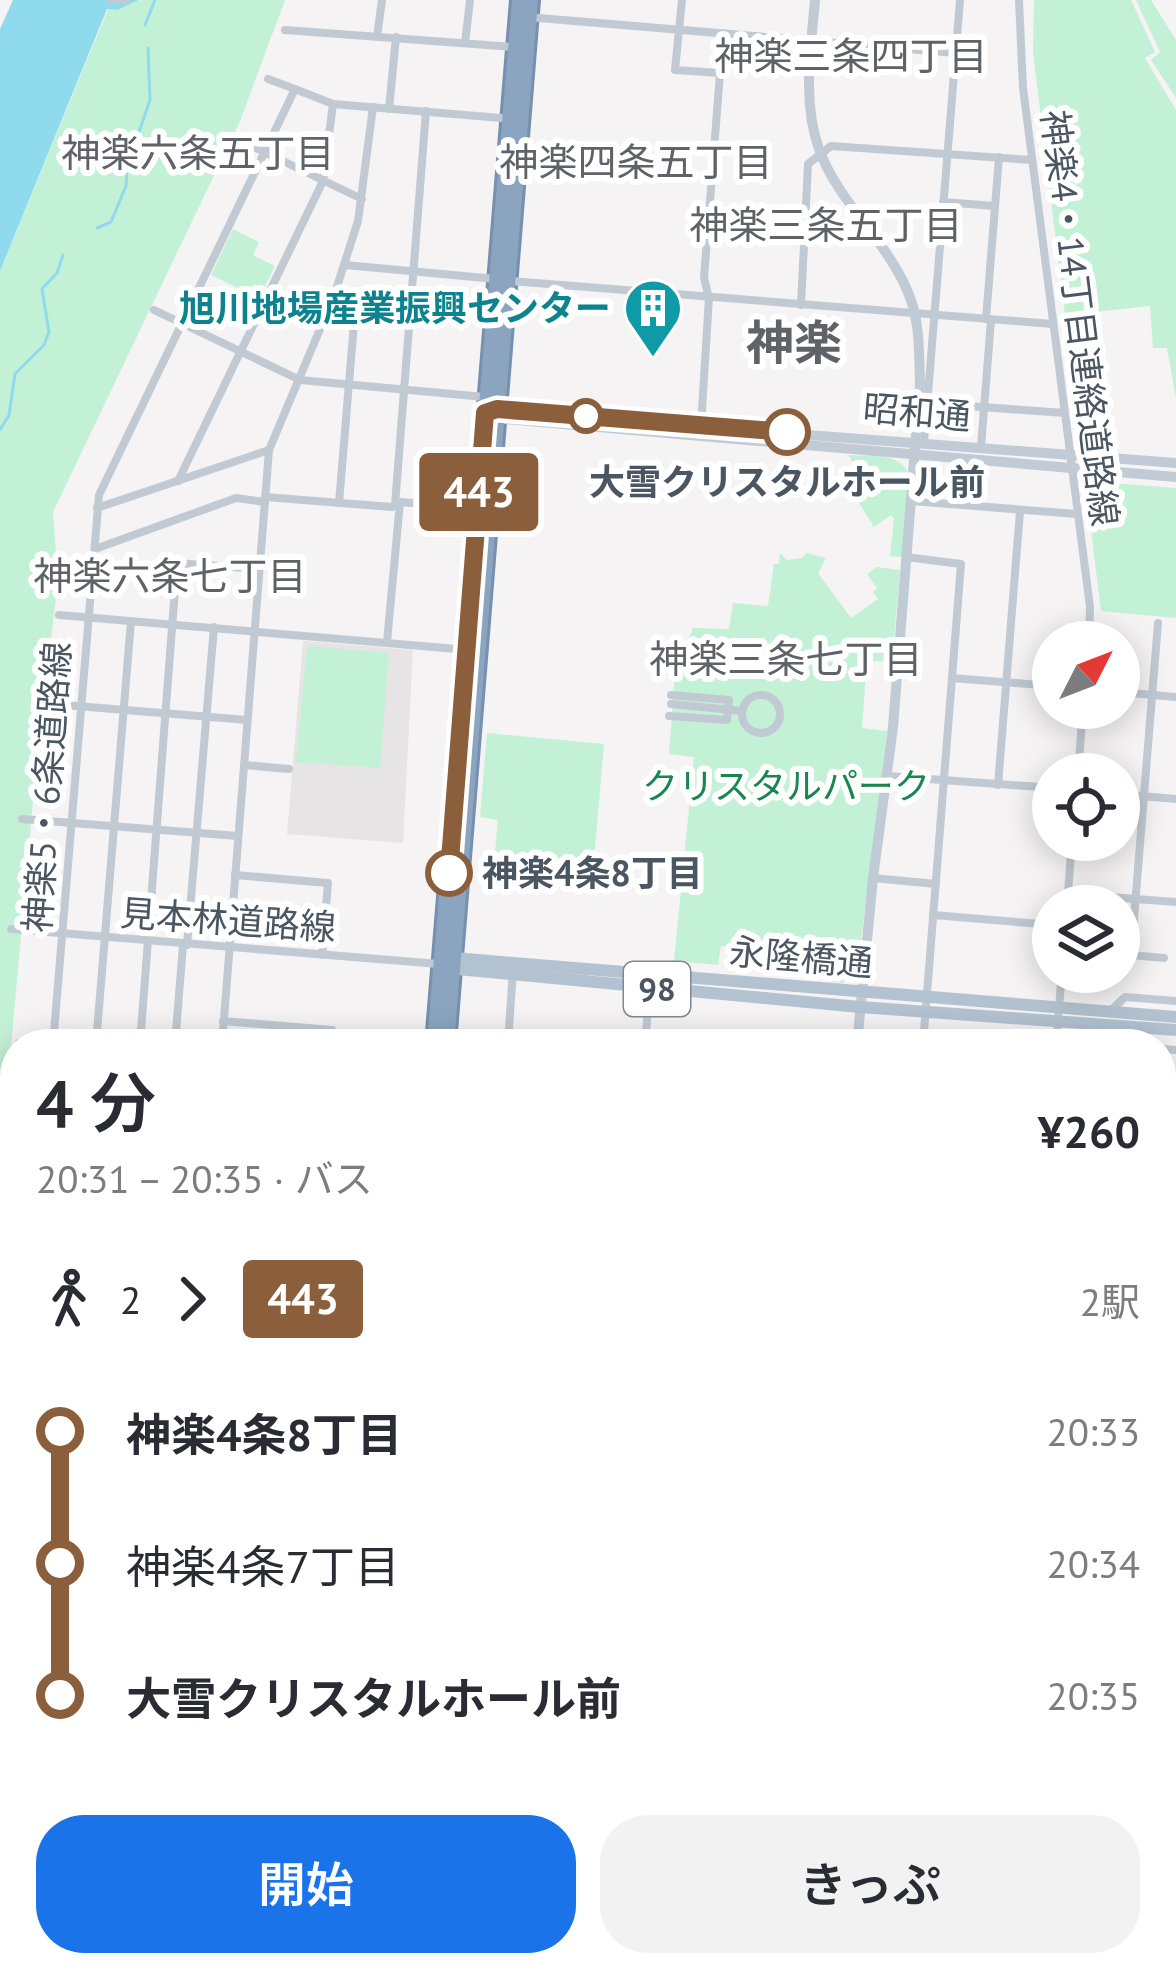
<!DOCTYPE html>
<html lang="ja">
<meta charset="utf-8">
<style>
:root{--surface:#fff;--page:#f2f2f3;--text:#2b2b33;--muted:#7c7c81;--accent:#1a73e8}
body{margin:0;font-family:"PT Sans","Noto Sans JP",sans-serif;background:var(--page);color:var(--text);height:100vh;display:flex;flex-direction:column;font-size:45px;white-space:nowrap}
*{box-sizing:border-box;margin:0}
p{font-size:39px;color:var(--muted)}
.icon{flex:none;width:66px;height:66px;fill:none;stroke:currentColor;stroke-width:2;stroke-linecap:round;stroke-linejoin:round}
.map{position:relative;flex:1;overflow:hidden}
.side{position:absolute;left:0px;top:1029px;width:1176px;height:948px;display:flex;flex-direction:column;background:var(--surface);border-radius:48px 48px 0 0;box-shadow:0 6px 30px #0003}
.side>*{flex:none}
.badge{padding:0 24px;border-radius:9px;font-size:42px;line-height:78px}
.needle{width:78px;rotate:48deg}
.buttons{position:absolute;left:1032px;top:621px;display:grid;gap:24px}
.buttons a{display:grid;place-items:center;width:108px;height:108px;border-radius:50%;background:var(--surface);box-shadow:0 6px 30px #0003;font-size:60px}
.map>.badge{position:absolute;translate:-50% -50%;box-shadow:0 0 0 6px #fff}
.legs{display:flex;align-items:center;gap:18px;height:132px;padding:0 36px;font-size:39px}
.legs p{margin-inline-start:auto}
.overview{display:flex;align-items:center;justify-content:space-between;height:204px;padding:0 36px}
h1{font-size:66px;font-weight:600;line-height:90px}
.button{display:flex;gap:24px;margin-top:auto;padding:24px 36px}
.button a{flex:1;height:138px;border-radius:48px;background:var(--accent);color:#fff;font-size:48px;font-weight:600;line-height:138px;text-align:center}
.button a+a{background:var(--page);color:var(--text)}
ul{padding:0 36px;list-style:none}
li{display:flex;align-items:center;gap:42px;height:132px;font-size:45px}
li i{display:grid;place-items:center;width:18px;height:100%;margin:0 15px;background:currentColor}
li i::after{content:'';width:30px;height:30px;margin:-15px;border:9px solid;border-radius:50%;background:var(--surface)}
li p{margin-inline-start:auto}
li:first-child i{background:linear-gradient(#0000 50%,currentColor 0)}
li:last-child i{background:linear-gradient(currentColor 50%,#0000 0)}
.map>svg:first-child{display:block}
.education{fill:#e6e4e5}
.green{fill:#c3f1d5}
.water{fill:#90daee}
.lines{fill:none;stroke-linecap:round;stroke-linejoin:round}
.stream{stroke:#90daee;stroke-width:3}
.highway-casing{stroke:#7690ad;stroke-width:20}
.street{stroke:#c1cad2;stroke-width:8}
.secondary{stroke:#c1cbd6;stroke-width:10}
.primary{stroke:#b3c2d1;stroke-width:12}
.highway{stroke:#8ba5c1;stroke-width:14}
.rail{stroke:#b5b8bd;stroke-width:3}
.line-1-casing{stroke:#fff;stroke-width:27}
.line-1{stroke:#8b5e3c;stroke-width:18}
.stop-1-dot{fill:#fff;stroke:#8b5e3c;stroke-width:6}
.labels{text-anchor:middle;stroke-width:12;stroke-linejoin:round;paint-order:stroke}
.shield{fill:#fff;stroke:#808990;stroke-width:3}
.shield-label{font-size:33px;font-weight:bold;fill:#4a5661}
.culture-label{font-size:36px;font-weight:bold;fill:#0d838f;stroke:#fff;text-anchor:end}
.street-label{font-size:36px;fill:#4a5661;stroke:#fff}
.stop-label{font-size:36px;font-weight:bold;fill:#4a5661;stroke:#fff}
.park-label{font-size:36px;fill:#17864f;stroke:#fff}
.neighbourhood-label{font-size:39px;fill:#5f6368;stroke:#fff}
.district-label{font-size:48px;font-weight:bold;fill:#5f6368;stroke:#fff}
</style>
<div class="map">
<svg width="1176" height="1977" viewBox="0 0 1176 1977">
<rect width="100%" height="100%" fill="#f5f3f3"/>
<!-- education -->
<g class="education">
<path d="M303 641 413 650 403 843 287 834Z"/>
<path d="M15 1667V1914L0 1924V1669Z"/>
</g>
<!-- green -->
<g class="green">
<path d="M140 0H285L240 121 53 512 58 580 36 767 0 1170V271L108 9 118 10Z"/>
<path d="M1034 0H1131L1155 52 1145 58 1176 110V398L1167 348H1153L1150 306 1065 315 1033 52Z"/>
<path d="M1136 0H1151L1176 40V98L1151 60 1160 52Z"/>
<path d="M233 229 259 242 253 255 275 266 259 298 211 275Z"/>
<path d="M848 455C871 457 900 451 909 475L902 557 890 556 894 519 891 515 874 527 858 501 863 497 850 478 858 471Z"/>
<path d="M1085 481 1176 488V618L1101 611Z"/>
<path d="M780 553 787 560 802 558 806 553 826 558 818 573 851 618 878 599 873 592 877 588 867 574 877 567 900 570 892 661H867L862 728 887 731 857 972 842 983 824 981 826 956 721 946 718 965 674 961 694 757 669 754 675 673 693 628 729 629 733 603 768 606 774 564H779Z"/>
<path d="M307 646 389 653 380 768 296 762Z"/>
<path d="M487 733 604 744 594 861 495 852 498 820 480 817Z"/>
<path d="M0 1240 15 1248V1326L0 1328V1299L13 1285 10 1272 0 1266Z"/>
<path d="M1176 1264V1520L1162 1407Z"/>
<path d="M0 1790 15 1800V1910L0 1920Z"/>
<path d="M1176 1806V1977H1116L1090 1962H1161V1811Z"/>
<path d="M793 1962H840L849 1977H758Z"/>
</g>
<!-- water -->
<path class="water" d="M13 0H139L118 10 107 9 0 271V29Z"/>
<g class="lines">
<!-- stream -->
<g class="stream">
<path d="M145 25 155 0"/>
<path d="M97 228 111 222 126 186 127 169 140 155 137 138 150 100 148 48"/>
<path d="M0 430 9 415 15 374 44 345 49 332 42 289 57 273 63 255"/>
<path d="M0 1303 15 1302"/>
<path d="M0 1941 15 1931"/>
</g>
<defs>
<g id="highway">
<path d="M434 1044 519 0"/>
<path d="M447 1044 531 0"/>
<path d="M133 1977 140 1962"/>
<path d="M148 1977 156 1962"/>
</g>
</defs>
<!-- highway casing -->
<use href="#highway" class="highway-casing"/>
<!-- street -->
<g class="street">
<path d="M111 0H126"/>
<path d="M682 0 675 70 720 73 704 278 709 298 701 425"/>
<path d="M1019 0 1023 88 1090 607 1089 642"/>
<path d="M527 17 956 53"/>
<path d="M285 30 514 47"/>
<path d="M377 37 382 0"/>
<path d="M465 43 470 0"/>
<path d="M268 79 295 89"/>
<path d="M389 109 396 37"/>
<path d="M235 138 362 199"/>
<path d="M943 202 995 206"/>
<path d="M345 265 496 279"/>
<path d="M511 281 1053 324"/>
<path d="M334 296 356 299 339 503"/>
<path d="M801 305 808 164 831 146 1032 160"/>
<path d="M154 310 300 380 485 397"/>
<path d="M986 319 999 157"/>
<path d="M926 403 1065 413"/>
<path d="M924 443 960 0"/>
<path d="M981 447 991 320"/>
<path d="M178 481 323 181 333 104"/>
<path d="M265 497 392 507 400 502 476 508"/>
<path d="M911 501 1077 514"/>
<path d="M395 505 426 111"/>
<path d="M97 508 269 450"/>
<path d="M95 549 236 498 265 502"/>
<path d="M906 557 961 564 923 1044"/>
<path d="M59 615 469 650"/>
<path d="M1158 623 1131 955 1164 958"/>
<path d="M387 642 400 502"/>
<path d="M952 678 1053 686"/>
<path d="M1119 692 1176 697"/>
<circle cx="761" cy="714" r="19"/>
<path d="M52 704 247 720"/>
<path d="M671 704 742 711"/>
<path d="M669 716 727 720 729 700 671 695"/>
<path d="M244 765 289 769"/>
<path d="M1078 774 1083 708"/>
<path d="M887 776 1053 788"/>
<path d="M998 785 1020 511"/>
<path d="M1119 794 1176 799"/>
<path d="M22 819 238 836"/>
<path d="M235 875 328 883 322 955"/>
<path d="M873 878 936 884"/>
<path d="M1068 894 1176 902"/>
<path d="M1067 906 1072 840"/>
<path d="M933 915 1053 925"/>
<path d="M11 929 439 964"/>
<path d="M187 945 214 627"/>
<path d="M1119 960 1130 961 1131 955"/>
<path d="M513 970 508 1043 524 1044"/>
<path d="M1109 1012 1125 997 1176 1001"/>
<path d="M223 1021 332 1030"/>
<path d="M1108 1025 1118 1044"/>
<path d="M19 1043 28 1044"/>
<path d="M53 1044 99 495 295 89 333 104 512 119"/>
<path d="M96 1044 131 621"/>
<path d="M140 1044 177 563 259 569"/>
<path d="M175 1044 183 945"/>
<path d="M222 1044 269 450 334 296 358 221 373 107"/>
<path d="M292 1044 293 1027"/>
<path d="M645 1044 650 986"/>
<path d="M1056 1044 1062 972"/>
<path d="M1161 1049 1176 1050"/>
<path d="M11 1157 15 1158"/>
<path d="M1161 1218 1176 1219"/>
<path d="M1161 1356 1176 1244"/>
<path d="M15 1391 10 1453 15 1493"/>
<path d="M1161 1448 1166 1504 1176 1543"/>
<path d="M0 1512 15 1510"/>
<path d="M1161 1568 1176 1569"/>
<path d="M0 1584 15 1582"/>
<path d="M1161 1637 1176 1638"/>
<path d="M0 1663 15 1661"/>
<path d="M1161 1706 1176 1707"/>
<path d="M272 1962 280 1977"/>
<path d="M336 1962 345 1977"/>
<path d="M1079 1962 1102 1977"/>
<path d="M436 1977 437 1962"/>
<path d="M499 1977 500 1962"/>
<path d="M564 1977 566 1962"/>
<path d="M679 1977 712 1962"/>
</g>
<!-- secondary -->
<g class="secondary">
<path d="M815 0C811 48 802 102 819 149 839 205 891 243 911 300 920 327 919 355 920 384L893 727 873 878 857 1044"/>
<path d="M492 411 1176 463"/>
<path d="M493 418 1176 477"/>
<path d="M856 1962 866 1977"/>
<path d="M1005 1962 1053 1977"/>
<path d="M889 1977 933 1962"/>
<path d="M917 1977C954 1964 985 1964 1022 1977"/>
</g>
<!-- primary -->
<g class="primary">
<path d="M447 961 455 958 513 963 1176 1017"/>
<path d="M447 968 860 1007 1176 1030"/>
</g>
<!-- highway -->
<use href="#highway" class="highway"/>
<!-- rail -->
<g class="rail">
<path d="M1161 1799 1176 1794"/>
<path d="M738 1977 773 1962"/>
</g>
</g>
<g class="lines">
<defs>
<path id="line-1" d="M449 873 485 413 497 409 787 432"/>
</defs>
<!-- line-1 casing -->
<use href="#line-1" class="line-1-casing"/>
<!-- line-1 -->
<use href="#line-1" class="line-1"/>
</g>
<!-- icons -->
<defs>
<symbol id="building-pin" viewBox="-11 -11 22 30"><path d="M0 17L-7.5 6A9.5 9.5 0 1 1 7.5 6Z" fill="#0f9aa8" stroke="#fff"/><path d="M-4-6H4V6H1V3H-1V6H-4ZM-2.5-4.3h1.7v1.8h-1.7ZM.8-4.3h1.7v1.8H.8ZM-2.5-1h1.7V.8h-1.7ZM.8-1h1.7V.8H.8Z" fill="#fff"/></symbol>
</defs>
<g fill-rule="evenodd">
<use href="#building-pin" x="620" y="275" width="66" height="90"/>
</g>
<!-- markers -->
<g class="stop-1-dot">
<circle cx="586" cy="416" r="15"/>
<circle cx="787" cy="432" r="21"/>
<circle cx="449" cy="873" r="21"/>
</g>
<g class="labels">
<!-- shield labels -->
<rect class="shield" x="624" y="962" width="66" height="54" rx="9"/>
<g class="shield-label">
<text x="657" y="1001">98</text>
</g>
<!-- culture labels -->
<g class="culture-label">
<text x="611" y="321">旭川地場産業振興センター</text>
</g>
<!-- street labels -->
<g class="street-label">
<text transform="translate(1080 318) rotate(83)" y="13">神楽4・14丁目連絡道路線</text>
<text transform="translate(917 412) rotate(5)" y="13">昭和通</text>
<text transform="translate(47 787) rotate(-86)" y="13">神楽5・6条道路線</text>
<text transform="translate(228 920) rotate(4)" y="13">見本林道路線</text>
<text transform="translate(801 957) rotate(5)" y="13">永隆橋通</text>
</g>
<!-- stop labels -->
<g class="stop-label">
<text x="787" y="495">大雪クリスタルホール前</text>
<text x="482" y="886" text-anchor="start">神楽4条8丁目</text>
</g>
<!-- park labels -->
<g class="park-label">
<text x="786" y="799">クリスタルパーク</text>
</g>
<!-- neighbourhood labels -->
<g class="neighbourhood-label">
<text x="851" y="70">神楽三条四丁目</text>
<text x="198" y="167">神楽六条五丁目</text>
<text x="636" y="176">神楽四条五丁目</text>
<text x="826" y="239">神楽三条五丁目</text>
<text x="170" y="590">神楽六条七丁目</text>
<text x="786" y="673">神楽三条七丁目</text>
</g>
<!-- district labels -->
<g class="district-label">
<text x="794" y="360">神楽</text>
</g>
</g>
</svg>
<div class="buttons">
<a><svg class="needle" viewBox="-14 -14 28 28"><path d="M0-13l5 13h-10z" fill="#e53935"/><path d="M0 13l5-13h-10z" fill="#7c7c81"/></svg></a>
<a><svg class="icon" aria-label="locate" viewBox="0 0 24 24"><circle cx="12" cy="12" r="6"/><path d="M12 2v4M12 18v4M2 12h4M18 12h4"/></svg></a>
<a><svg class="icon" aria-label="layers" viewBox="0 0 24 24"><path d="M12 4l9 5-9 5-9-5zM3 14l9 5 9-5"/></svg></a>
</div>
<b class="badge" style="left:479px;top:492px;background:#8b5e3c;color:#fff">443</b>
<section class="side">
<div class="overview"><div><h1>4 分</h1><p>20:31 – 20:35 · バス</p></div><b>¥260</b></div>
<div class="legs"><svg class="icon" aria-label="walk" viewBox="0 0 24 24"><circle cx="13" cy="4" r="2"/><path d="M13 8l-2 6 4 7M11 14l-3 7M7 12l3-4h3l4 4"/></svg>2<svg class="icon" aria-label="forward" viewBox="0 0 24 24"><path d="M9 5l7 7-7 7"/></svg><b class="badge" style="background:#8b5e3c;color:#fff">443</b><p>2駅</p></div>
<ul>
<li><i style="color:#8b5e3c"></i><b>神楽4条8丁目</b><p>20:33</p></li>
<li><i style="color:#8b5e3c"></i><span>神楽4条7丁目</span><p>20:34</p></li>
<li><i style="color:#8b5e3c"></i><b>大雪クリスタルホール前</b><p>20:35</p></li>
</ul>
<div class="button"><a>開始</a><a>きっぷ</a></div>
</section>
</div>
